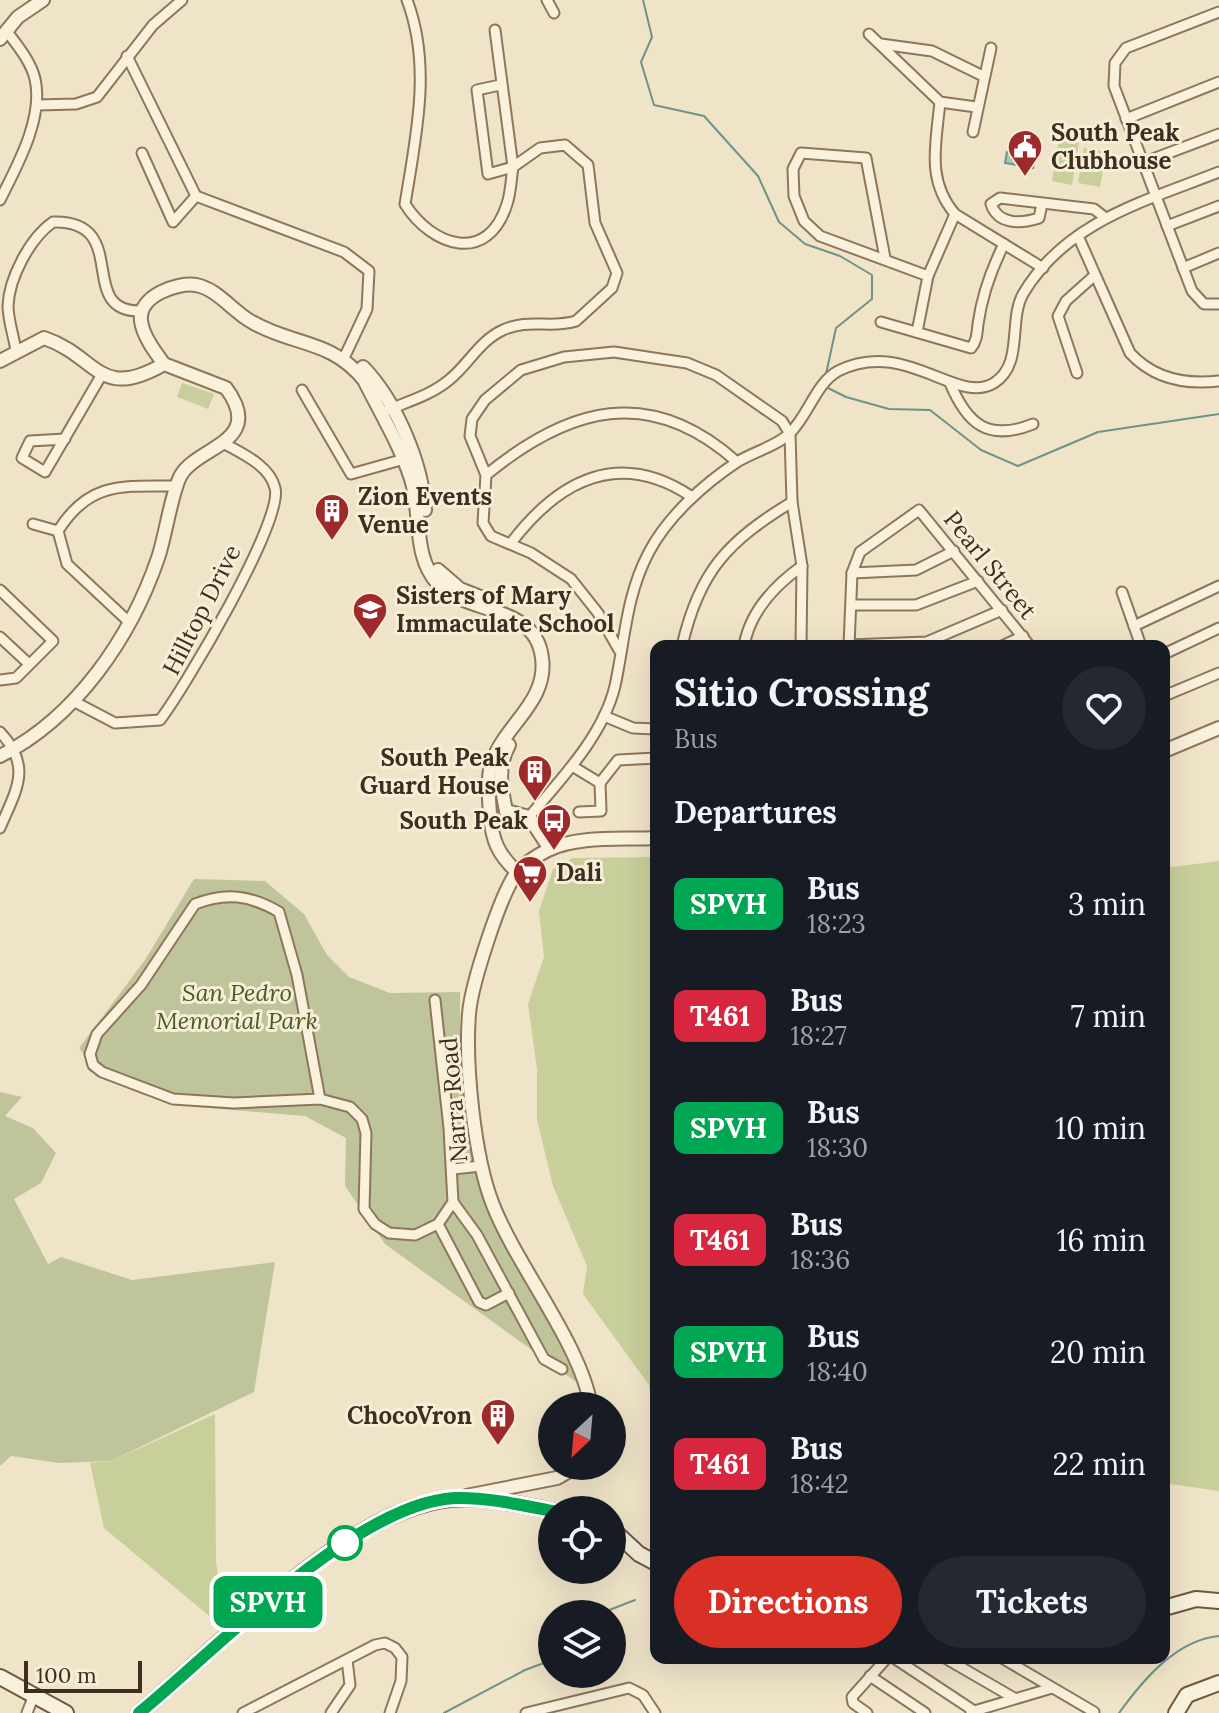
<!DOCTYPE html>
<style>
:root{--surface:#171b24;--page:#242831;--text:#f1f3f6;--muted:#9ea1a6;--accent:#d93025}
body{margin:0;font-family:Lora,serif;background:var(--page);color:var(--text);height:100vh;display:flex;flex-direction:column;font-size:30px;white-space:nowrap}
*{box-sizing:border-box;margin:0}
p{font-size:26px;color:var(--muted)}
.icon{flex:none;width:44px;height:44px;fill:none;stroke:currentColor;stroke-width:2;stroke-linecap:round;stroke-linejoin:round}
.map{position:relative;flex:1;overflow:hidden}
.drawer{position:absolute;left:650px;top:640px;width:520px;height:1024px;display:flex;flex-direction:column;background:var(--surface);border-radius:16px;box-shadow:0 8px 32px #0002}
.drawer>*{flex:none}
.badge{padding:0 16px;border-radius:12px;font-size:28px;line-height:52px}
.needle{width:52px;rotate:206deg}
.fabs{position:absolute;left:538px;top:1392px;display:grid;gap:16px}
.fabs a{display:grid;place-items:center;width:88px;height:88px;border-radius:50%;background:var(--surface);box-shadow:0 8px 32px #0002;font-size:40px}
.scale{position:absolute;left:24px;bottom:20px;width:118px;box-sizing:border-box;padding-left:8px;border:4px solid #3d2e20;border-top:0;font-size:22px;line-height:28px;white-space:nowrap;color:#3d2e20;-webkit-text-stroke:6px #f7eed8;paint-order:stroke}
.map>.badge{position:absolute;translate:-50% -50%;box-shadow:0 0 0 4px #fff}
h2{padding:0 24px;font-size:30px;line-height:72px}
.round{display:grid;place-items:center;flex:none;width:84px;height:84px;border-radius:42px;background:var(--page)}
.overview{display:flex;align-items:center;justify-content:space-between;height:136px;padding:0 24px}
h1{font-size:38px;font-weight:800;line-height:60px}
.button{display:flex;gap:16px;margin-top:auto;padding:16px 24px}
.button a{flex:1;height:92px;border-radius:48px;background:var(--accent);color:#fff;font-size:32px;font-weight:800;line-height:92px;text-align:center}
.button a+a{background:var(--page);color:var(--text)}
ul{padding:0;list-style:none}
li{display:flex;align-items:center;gap:24px;height:112px;padding:0 24px}
li div{flex:1}
li b{display:block;font-size:30px}
li em{font-style:normal}
li .badge{min-width:88px;font-weight:700;text-align:center}
.map>svg:first-child{display:block}
.green{fill:#c9cf9b}
.cemetery{fill:#bfc49a}
.water{fill:#a9c4bc;stroke:#6f938a;stroke-width:2}
.lines{fill:none;stroke-linecap:round;stroke-linejoin:round}
.stream{stroke:#6f938a;stroke-width:2}
.minor-casing{stroke:#8d765c;stroke-width:13}
.tertiary-casing{stroke:#8d765c;stroke-width:16}
.secondary-casing{stroke:#6f573f;stroke-width:18}
.minor{stroke:#faf1dc;stroke-width:9}
.tertiary{stroke:#faf1dc;stroke-width:12}
.secondary{stroke:#faf1dc;stroke-width:14}
.line-casing{stroke:#fff;stroke-width:18}
.line{stroke:#00a651;stroke-width:12}
.stop-dot{fill:#fff;stroke:#00a651;stroke-width:4}
.labels{text-anchor:middle;stroke-width:6;stroke-linejoin:round;paint-order:stroke}
.poi-label{font-size:24px;font-weight:bold;fill:#3d2e20;stroke:#f7eed8;text-anchor:start}
.street-label{font-size:24px;fill:#3d2e20;stroke:#f7eed8}
.park-label{font-size:24px;font-style:italic;fill:#4d5a26;stroke:#f7eed8}
</style>
<div class="map">
<svg width="1219" height="1713" viewBox="0 0 1219 1713">
<rect width="100%" height="100%" fill="#f0e4c8"/>
<!-- green -->
<g class="green">
<path d="M1059 139 1079 143 1072 185 1052 181Z"/>
<path d="M1084 148 1106 152 1100 187 1078 183Z"/>
<path d="M182 383 214 394 208 409 177 397Z"/>
<path d="M656 857V1410L652 1411 649 1385 583 1294 587 1266 553 1186 537 1120V1069L528 1004 544 957 539 911 553 869 573 858Z"/>
<path d="M1219 861V1491L1164 1483V868Z"/>
<path d="M215 1414 216 1562 226 1630 104 1528 90 1463 111 1461Z"/>
</g>
<!-- cemetery -->
<g class="cemetery">
<path d="M194 879 265 881 304 914 327 955 349 977 390 993 460 992V1058L474 1168 489 1209 583 1387 385 1244 345 1186 346 1138 305 1116 174 1105 101 1077 79 1048 145 960Z"/>
<path d="M0 1092 22 1097 5 1116 33 1128 56 1153 41 1183 14 1199 48 1264 61 1257 132 1280 275 1262 254 1392 111 1461 59 1463 11 1456 0 1466Z"/>
</g>
<!-- water -->
<path class="water" d="M1007 152 1035 157 1033 168 1005 163Z"/>
<g class="lines">
<!-- stream -->
<g class="stream">
<path d="M643 0 652 37 641 62 654 105 704 116 758 176 779 222 805 244 840 256 872 275V299L836 328 826 374"/>
<path d="M826 387 846 397 889 409 930 410 981 450 1018 466 1098 432 1219 414"/>
<path d="M599 1614 635 1600"/>
<path d="M444 1713 525 1670 552 1660"/>
<path d="M1119 1713C1143 1680 1176 1640 1219 1636"/>
</g>
<defs>
<g id="minor">
<path d="M547 0 554 13"/>
<path d="M1219 12 1126 48 1115 63 1114 86 1192 291 1204 304H1219"/>
<path d="M495 30 513 167 488 174 477 90 500 85"/>
<path d="M869 34 940 102 976 107"/>
<path d="M881 44 932 51 983 76"/>
<path d="M127 56 196 196 344 252 369 271 367 309 344 358"/>
<path d="M940 102C936 144 926 180 955 214L1043 268"/>
<path d="M37 105 76 104 97 97 153 25 182 0"/>
<path d="M1126 119 1219 82"/>
<path d="M973 132 991 48"/>
<path d="M142 153 173 222 196 196"/>
<path d="M1142 163 1219 134"/>
<path d="M0 200C17 166 44 118 35 79 31 61 16 44 6 30"/>
<path d="M1042 204 1039 218C1021 224 998 225 991 204L1000 198 1094 209 1103 216"/>
<path d="M1167 226 1219 206"/>
<path d="M1078 236 1130 353C1153 378 1185 385 1219 381"/>
<path d="M885 258 866 158 801 153 793 169 794 196 804 221 820 236 928 276"/>
<path d="M1183 268 1219 253"/>
<path d="M881 322 971 348C977 341 977 333 978 324 982 295 991 270 1004 244"/>
<path d="M917 332 928 276 955 214"/>
<path d="M16 351C14 337 8 320 8 306 9 278 30 238 53 222 133 220 74 314 142 311"/>
<path d="M1077 373 1058 316 1066 301 1095 275"/>
<path d="M950 383C967 424 988 442 1033 424"/>
<path d="M302 390 351 474 408 458"/>
<path d="M388 410C409 401 431 395 449 380 469 364 479 341 503 330 528 318 552 329 576 321L612 288 617 273 595 223 588 165 565 145 540 148 513 167C511 179 511 192 507 204 488 265 432 247 405 204 416 136 432 66 407 0"/>
<path d="M65 439 30 441 22 458 45 472 101 376"/>
<path d="M486 475C569 407 650 384 737 462"/>
<path d="M33 524 58 531"/>
<path d="M511 543C559 480 619 448 692 497"/>
<path d="M852 573 916 570 954 551"/>
<path d="M0 590 53 641 16 678 0 680"/>
<path d="M1122 592 1141 646"/>
<path d="M852 605H916L978 581"/>
<path d="M129 622 67 564 58 531C89 481 123 486 177 486"/>
<path d="M1134 626 1219 586"/>
<path d="M0 637 29 664"/>
<path d="M849 645 927 642 1002 610"/>
<path d="M682 646C699 571 728 541 792 502"/>
<path d="M744 646C750 611 774 586 802 566"/>
<path d="M849 646 852 573 860 552 919 510 1030 646"/>
<path d="M1002 646 1023 636"/>
<path d="M619 650 598 613 571 579 531 553 491 536 483 523 486 475 470 436 472 419 485 400 521 370 564 357 614 352 687 363 716 375 782 421 790 434 792 502 802 566 801 646"/>
<path d="M1164 654 1219 628"/>
<path d="M1164 696 1219 673"/>
<path d="M73 701 115 723 160 720C184 689 284 520 275 488 270 466 243 454 225 444"/>
<path d="M604 716 633 728 656 729"/>
<path d="M0 732C33 767 16 790 0 828"/>
<path d="M572 766 600 783"/>
<path d="M579 812 601 811 600 783 618 760 656 758"/>
<path d="M529 817C561 779 603 736 615 686 625 640 626 595 649 552 668 516 704 484 737 462 753 452 777 446 790 433 808 416 816 383 838 371 905 337 957 406 994 383 1024 364 1008 321 1023 294 1066 221 1146 201 1219 172"/>
<path d="M320 1099 297 975 279 912C250 895 226 892 195 904L141 985 97 1034 90 1054 93 1065 102 1072 173 1099 234 1103 320 1099 350 1107 362 1119 366 1133 364 1209 375 1224 389 1233 415 1235 438 1224 453 1202 449 1128 435 1000"/>
<path d="M453 1169 481 1166"/>
<path d="M453 1202 477 1235 544 1359 562 1369"/>
<path d="M438 1224 479 1302 486 1305 509 1293"/>
<path d="M894 1658 974 1711"/>
<path d="M945 1658 1014 1698"/>
<path d="M1002 1658 1094 1712"/>
<path d="M870 1676 925 1713"/>
<path d="M971 1712 1052 1688"/>
<path d="M27 1713 34 1695"/>
<path d="M243 1713 375 1645 385 1643 395 1648 402 1657 401 1681 390 1713"/>
<path d="M331 1713 350 1685 347 1660"/>
<path d="M526 1713 629 1688 643 1695 655 1713"/>
<path d="M867 1713 853 1703 852 1697 887 1658"/>
</g>
<g id="tertiary">
<path d="M0 39 18 17 43 0"/>
<path d="M0 361 44 338C98 356 98 402 164 364"/>
<path d="M363 367C396 401 422 463 425 510"/>
<path d="M438 570 460 589 493 602"/>
<path d="M1164 751 1219 728"/>
<path d="M0 756C76 718 131 637 158 558 165 538 172 490 181 475 198 446 266 442 226 388L164 364C155 352 143 336 141 321 138 296 177 282 196 285 218 289 233 312 252 322 293 346 331 339 364 380 380 412 400 445 411 479 422 513 412 556 438 584 468 615 536 604 542 658 548 701 506 724 493 760 486 777 489 796 490 814 492 841 498 854 517 872"/>
<path d="M506 811C501 787 497 766 509 745"/>
<path d="M506 811 529 817 550 849"/>
<path d="M591 1406C580 1343 518 1268 493 1205 474 1157 465 1065 469 1014 471 986 501 891 518 871 526 863 538 855 548 850 578 835 623 840 656 838"/>
<path d="M466 1496 557 1478 578 1466"/>
</g>
<g id="secondary">
<path d="M612 1529 639 1554 656 1563"/>
<path d="M1164 1608 1196 1599 1219 1601"/>
<path d="M0 1677 66 1713"/>
<path d="M139 1713C219 1647 342 1516 442 1500 478 1494 517 1504 552 1511"/>
<path d="M1176 1713 1187 1695 1219 1683"/>
</g>
</defs>
<!-- minor casing -->
<use href="#minor" class="minor-casing"/>
<!-- tertiary casing -->
<use href="#tertiary" class="tertiary-casing"/>
<!-- secondary casing -->
<use href="#secondary" class="secondary-casing"/>
<!-- minor -->
<use href="#minor" class="minor"/>
<!-- tertiary -->
<use href="#tertiary" class="tertiary"/>
<!-- secondary -->
<use href="#secondary" class="secondary"/>
</g>
<g class="lines">
<defs>
<path id="line" d="M139 1713C216 1650 356 1503 455 1498 487 1497 521 1505 552 1511"/>
</defs>
<!-- line casing -->
<use href="#line" class="line-casing"/>
<!-- line -->
<use href="#line" class="line"/>
</g>
<!-- icons -->
<defs>
<symbol id="civic-pin" viewBox="-11 -11 22 30"><path d="M0 17L-7.5 6A9.5 9.5 0 1 1 7.5 6Z" fill="#9e2a2b" stroke="#f7eed8"/><path d="M-.6-6.5H3V-4.5H.6V-3L4-1V1h2V6H-6V1h2V-1L-.6-3ZM-1.2 2.5V6h2.4V2.5Z" fill="#fff"/></symbol>
<symbol id="building-pin" viewBox="-11 -11 22 30"><path d="M0 17L-7.5 6A9.5 9.5 0 1 1 7.5 6Z" fill="#9e2a2b" stroke="#f7eed8"/><path d="M-4-6H4V6H1V3H-1V6H-4ZM-2.5-4.3h1.7v1.8h-1.7ZM.8-4.3h1.7v1.8H.8ZM-2.5-1h1.7V.8h-1.7ZM.8-1h1.7V.8H.8Z" fill="#fff"/></symbol>
<symbol id="school-pin" viewBox="-11 -11 22 30"><path d="M0 17L-7.5 6A9.5 9.5 0 1 1 7.5 6Z" fill="#9e2a2b" stroke="#f7eed8"/><path d="M0-5L7-2L0 1L-7-2ZM-4 1L0 2.5L4 1V4Q0 6-4 4Z" fill="#fff"/></symbol>
<symbol id="bus-pin" viewBox="-11 -11 22 30"><path d="M0 17L-7.5 6A9.5 9.5 0 1 1 7.5 6Z" fill="#9e2a2b" stroke="#f7eed8"/><path d="M-5-6H5V4H4V6H2V4H-2V6H-4V4H-5ZM-3.5-4V0h7V-4ZM-3.5 1.2v1.5H-2V1.2ZM2 1.2v1.5H3.5V1.2Z" fill="#fff"/></symbol>
<symbol id="supermarket-pin" viewBox="-11 -11 22 30"><path d="M0 17L-7.5 6A9.5 9.5 0 1 1 7.5 6Z" fill="#9e2a2b" stroke="#f7eed8"/><path d="M-6-5.5h2.5l.6 2H6L4.5 2H-2.5L-4.4-4H-6ZM-1.5 3.2a1.3 1.3 0 1 0 .1 0ZM3 3.2a1.3 1.3 0 1 0 .1 0Z" fill="#fff"/></symbol>
</defs>
<g fill-rule="evenodd">
<use href="#civic-pin" x="1005" y="127" width="40" height="54"/>
<use href="#building-pin" x="312" y="491" width="40" height="54"/>
<use href="#school-pin" x="350" y="590" width="40" height="54"/>
<use href="#building-pin" x="515" y="752" width="40" height="54"/>
<use href="#bus-pin" x="534" y="801" width="40" height="54"/>
<use href="#supermarket-pin" x="510" y="853" width="40" height="54"/>
<use href="#building-pin" x="478" y="1396" width="40" height="54"/>
</g>
<!-- markers -->
<circle class="stop-dot" cx="345" cy="1543" r="16"/>
<g class="labels">
<!-- poi labels -->
<g class="poi-label">
<text x="1051" y="141">South Peak<tspan x="1051" dy="28">Clubhouse</tspan></text>
<text x="358" y="505">Zion Events<tspan x="358" dy="28">Venue</tspan></text>
<text x="396" y="604">Sisters of Mary<tspan x="396" dy="28">Immaculate School</tspan></text>
<text x="509" y="766" text-anchor="end">South Peak<tspan x="509" dy="28">Guard House</tspan></text>
<text x="528" y="829" text-anchor="end">South Peak</text>
<text x="556" y="881">Dali</text>
<text x="472" y="1424" text-anchor="end">ChocoVron</text>
</g>
<!-- street labels -->
<g class="street-label">
<text transform="translate(990 565) rotate(51)" y="8">Pearl Street</text>
<text transform="translate(202 610) rotate(-63)" y="8">Hilltop Drive</text>
<text transform="translate(454 1100) rotate(-95)" y="8">Narra Road</text>
</g>
<!-- park labels -->
<g class="park-label">
<text x="237" y="1001">San Pedro<tspan x="237" dy="28">Memorial Park</tspan></text>
</g>
</g>
</svg>
<div class="fabs">
<a><svg class="needle" viewBox="-14 -14 28 28"><path d="M0-13l5 13h-10z" fill="#e53935"/><path d="M0 13l5-13h-10z" fill="#9ea1a6"/></svg></a>
<a><svg class="icon" aria-label="locate" viewBox="0 0 24 24"><circle cx="12" cy="12" r="6"/><path d="M12 2v4M12 18v4M2 12h4M18 12h4"/></svg></a>
<a><svg class="icon" aria-label="layers" viewBox="0 0 24 24"><path d="M12 4l9 5-9 5-9-5zM3 14l9 5 9-5"/></svg></a>
</div>
<div class="scale">100 m</div>
<b class="badge" style="left:268px;top:1602px;background:#00a651;color:#fff">SPVH</b>
<section class="drawer">
<div class="overview"><div><h1>Sitio Crossing</h1><p>Bus</p></div><a class="round"><svg class="icon" aria-label="heart" viewBox="0 0 24 24"><path d="M12 20l-8-8c-3-5 5-10 8-4 3-6 11-1 8 4z"/></svg></a></div>
<h2>Departures</h2>
<ul>
<li><span class="badge" style="background:#00a651;color:#fff">SPVH</span><div><b>Bus</b><p>18:23</p></div><em>3 min</em></li>
<li><span class="badge" style="background:#d7263d;color:#fff">T461</span><div><b>Bus</b><p>18:27</p></div><em>7 min</em></li>
<li><span class="badge" style="background:#00a651;color:#fff">SPVH</span><div><b>Bus</b><p>18:30</p></div><em>10 min</em></li>
<li><span class="badge" style="background:#d7263d;color:#fff">T461</span><div><b>Bus</b><p>18:36</p></div><em>16 min</em></li>
<li><span class="badge" style="background:#00a651;color:#fff">SPVH</span><div><b>Bus</b><p>18:40</p></div><em>20 min</em></li>
<li><span class="badge" style="background:#d7263d;color:#fff">T461</span><div><b>Bus</b><p>18:42</p></div><em>22 min</em></li>
</ul>
<div class="button"><a>Directions</a><a>Tickets</a></div>
</section>
</div>
